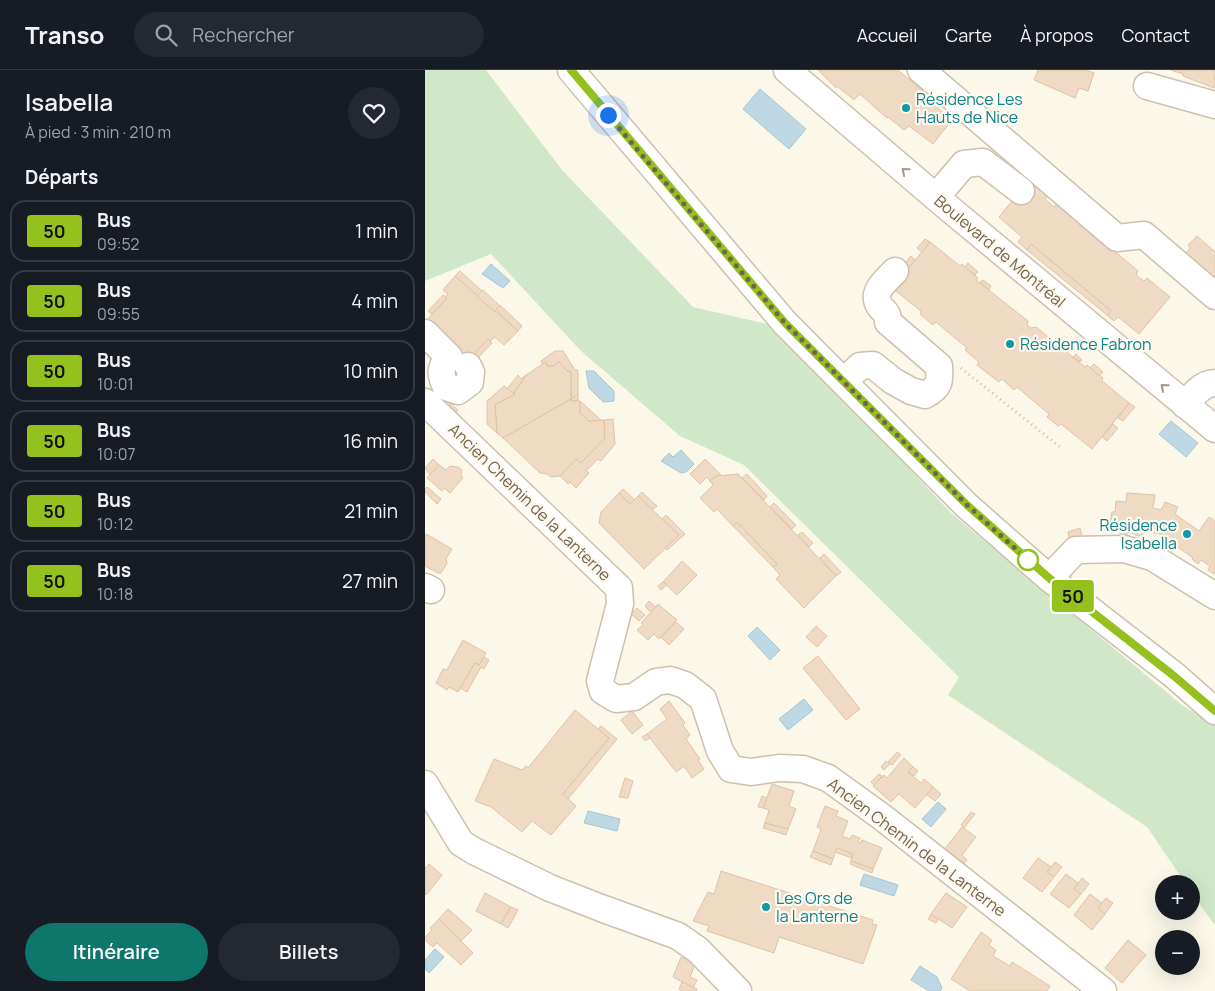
<!DOCTYPE html>
<html lang="fr">
<meta charset="utf-8">
<style>
:root{--surface:#171b24;--page:#242831;--text:#f1f3f6;--muted:#9ea1a6;--line:#363941;--accent:#0f766e}
body{margin:0;font-family:Manrope,sans-serif;background:var(--page);color:var(--text);height:100vh;display:flex;flex-direction:column;font-size:19px;white-space:nowrap}
*{box-sizing:border-box;margin:0}
p{font-size:16px;color:var(--muted)}
.icon{flex:none;width:28px;height:28px;fill:none;stroke:currentColor;stroke-width:2;stroke-linecap:round;stroke-linejoin:round}
.map{position:relative;flex:1;overflow:hidden}
.side{display:flex;flex-direction:column;background:var(--surface);width:425px}
.side>*{flex:none}
.badge{padding:0 10px;border-radius:4px;font-size:18px;line-height:32px}
.controls{position:absolute;left:730px;top:805px;display:grid;gap:10px}
.controls a{display:grid;place-items:center;width:45px;height:45px;border-radius:50%;background:var(--surface);box-shadow:0 5px 20px #0002;font-size:25px}
.you{position:absolute;width:25px;height:25px;margin:-12px;border:4px solid #fff;border-radius:50%;background:#1a73e8;box-shadow:0 0 0 8px #1a73e833}
.map>.badge{position:absolute;translate:-50% -50%;box-shadow:0 0 0 2px #fff}
h2{padding:0 25px;font-size:19px;line-height:45px}
.round{display:grid;place-items:center;flex:none;width:52px;height:52px;border-radius:26px;background:var(--page)}
.head{display:flex;align-items:center;justify-content:space-between;height:85px;padding:0 25px}
h1{font-size:24px;font-weight:600;line-height:38px}
.cta{display:flex;gap:10px;margin-top:auto;padding:10px 25px}
.cta a{flex:1;height:58px;border-radius:30px;background:var(--accent);color:#fff;font-size:20px;font-weight:600;line-height:58px;text-align:center}
.cta a+a{background:var(--page);color:var(--text)}
ul{padding:0;list-style:none}
li{display:flex;align-items:center;gap:15px;height:62px;margin:0 10px 8px;padding:0 15px;border:2px solid var(--line);border-radius:15px}
li div{flex:1}
li b{display:block;font-size:19px}
li em{font-style:normal}
li .badge{min-width:55px;font-weight:700;text-align:center}
header{display:flex;align-items:center;gap:30px;box-sizing:border-box;height:70px;padding:0 25px;background:var(--surface);border-bottom:1px solid var(--line)}
header strong{font-size:24px}
nav{display:flex;gap:28px;margin-inline-start:auto;font-size:18px}
.search{width:350px;height:45px;background:var(--page);display:flex;align-items:center;gap:12px;box-sizing:border-box;padding:0 18px;border-radius:28px;color:var(--muted);font-size:19px}
main{display:flex;flex:1;min-height:0}
.map>svg:first-child{display:block}
.green{fill:#d0e8c8}
.water{fill:#bfd9e4;stroke:#a5c6d5}
.building{fill:#efdbc3;stroke:#e0c4a4}
.lines{fill:none;stroke-linecap:round;stroke-linejoin:round}
.minor-casing{stroke:#cdc1b0;stroke-width:29}
.path{stroke:#d4bfa5;stroke-width:3;stroke-dasharray:1 4;stroke-linecap:butt}
.minor{stroke:#fff;stroke-width:26}
.oneway{stroke:#a5998c}
.line-casing{stroke:#fff;stroke-width:11}
.line{stroke:#95c11f;stroke-width:8}
.walk{stroke:#74624e;stroke-width:5;stroke-dasharray:0 9}
.culture-dot{fill:#0f9aa8;stroke:#fefaef;stroke-width:2}
.stop-dot{fill:#fff;stroke:#95c11f;stroke-width:2.5}
.labels{text-anchor:middle;stroke-width:4.5;stroke-linejoin:round;paint-order:stroke}
.culture-label{font-size:16px;fill:#0d838f;stroke:#fefaef;text-anchor:start}
.street-label{font-size:16px;fill:#74624e;stroke:#fefaef}
</style>
<header>
<strong>Transo</strong>
<div class="search"><svg class="icon" aria-label="search" viewBox="0 0 24 24"><circle cx="10" cy="10" r="6"/><path d="M15 15l6 6"/></svg>Rechercher</div>
<nav><a>Accueil</a><a>Carte</a><a>À propos</a><a>Contact</a></nav>
</header>
<main>
<section class="side">
<div class="head"><div><h1>Isabella</h1><p>À pied · 3 min · 210 m</p></div><a class="round"><svg class="icon" aria-label="heart" viewBox="0 0 24 24"><path d="M12 20l-8-8c-3-5 5-10 8-4 3-6 11-1 8 4z"/></svg></a></div>
<h2>Départs</h2>
<ul>
<li><span class="badge" style="background:#95c11f;color:#111">50</span><div><b>Bus</b><p>09:52</p></div><em>1 min</em></li>
<li><span class="badge" style="background:#95c11f;color:#111">50</span><div><b>Bus</b><p>09:55</p></div><em>4 min</em></li>
<li><span class="badge" style="background:#95c11f;color:#111">50</span><div><b>Bus</b><p>10:01</p></div><em>10 min</em></li>
<li><span class="badge" style="background:#95c11f;color:#111">50</span><div><b>Bus</b><p>10:07</p></div><em>16 min</em></li>
<li><span class="badge" style="background:#95c11f;color:#111">50</span><div><b>Bus</b><p>10:12</p></div><em>21 min</em></li>
<li><span class="badge" style="background:#95c11f;color:#111">50</span><div><b>Bus</b><p>10:18</p></div><em>27 min</em></li>
</ul>
<div class="cta"><a>Itinéraire</a><a>Billets</a></div>
</section>
<div class="map">
<svg width="790" height="921" viewBox="0 0 790 921">
<rect width="100%" height="100%" fill="#fbf7e9"/>
<!-- green -->
<path class="green" d="M0 0H61L137 100 268 237 351 256 526 443 757 635 790 654V854L788 853 766 821V814H761L722 757 523 625 534 607 319 395 255 366 156 281 66 184 0 211Z"/>
<!-- water -->
<g class="water">
<path d="M335 19 381 59 364 79 318 39Z"/>
<path d="M66 194 85 211 78 218 57 204Z"/>
<path d="M161 301H169L189 321V331L178 332 164 318Z"/>
<path d="M746 351 773 373 761 387 734 364Z"/>
<path d="M256 380 269 394 261 402 256 403 236 391 244 383 248 387Z"/>
<path d="M332 557 355 580 345 590 323 566Z"/>
<path d="M379 629 388 640 363 660 354 649Z"/>
<path d="M513 732 521 739 506 757 497 749Z"/>
<path d="M163 741 195 749 192 761 159 753Z"/>
<path d="M439 804 473 815 469 826 435 815Z"/>
<path d="M10 879 19 887 4 903 0 899V890Z"/>
<path d="M495 896 512 907 517 918 515 921H504L486 910Z"/>
</g>
<!-- building -->
<g class="building">
<path d="M393 0H473L505 27 503 30 527 50 508 74 484 56 479 60 463 47 462 48 435 24 429 30 412 16 411 18Z"/>
<path d="M613 0H661L669 3 663 21 654 18 650 28 609 10Z"/>
<path d="M746 0H790L789 18 758 6V4Z"/>
<path d="M604 110 623 126 620 129 629 137 632 133 713 201 711 205 719 211 722 208 745 227 714 264 693 247 689 251 682 245 686 241 606 174 602 180 593 172 597 167 574 147Z"/>
<path d="M772 166 790 182V213L758 187 765 178 763 175Z"/>
<path d="M500 169 505 172 497 182 492 178Z"/>
<path d="M505 172 535 196 537 194 553 208 551 210 603 251 602 255 606 258 611 257 660 297 662 295 678 308 677 311 704 333 667 379 636 354 633 356 622 347 624 344 592 317 589 320 577 309 574 312 552 295 554 292 540 280 542 278 511 252 508 255 495 244 496 241 467 218Z"/>
<path d="M606 174 686 241 682 245 602 180Z"/>
<path d="M486 186 490 190 479 204 474 200Z"/>
<path d="M543 193 553 202 550 205 540 197Z"/>
<path d="M35 201 57 221 52 226 30 206Z"/>
<path d="M30 206 93 261 79 275 70 267 65 271 63 269 43 290 0 252 22 228 20 227 23 224 18 220Z"/>
<path d="M558 210 566 216 564 220 555 212Z"/>
<path d="M58 220 75 236 70 242 52 226Z"/>
<path d="M18 225 22 228 7 244 3 241Z"/>
<path d="M75 235 97 256 93 261 71 240Z"/>
<path d="M63 269 67 273 52 289 48 285Z"/>
<path d="M130 281H138L150 300H153V324L146 329V302L142 301 134 292 129 296H122L121 292 118 295 116 291Z"/>
<path d="M651 284 657 290 655 292 648 287Z"/>
<path d="M121 292 122 296H129L134 292 142 301 146 302V329L78 368 72 363 70 335 90 324 89 323 101 305Z"/>
<path d="M669 294 678 302 674 306 665 298Z"/>
<path d="M93 305 96 309 101 305 89 323 82 319Z"/>
<path d="M79 316 90 324 70 335 72 363 62 354V331Z"/>
<path d="M153 324V331H146V329Z"/>
<path d="M146 329V331H155V343L164 351 179 350 180 368 156 393 151 389 135 406 126 407 122 404 115 403 78 368Z"/>
<path d="M155 331 176 350 164 351 155 343Z"/>
<path d="M25 333 33 340 28 346 20 339Z"/>
<path d="M704 333 710 337 698 351 693 348Z"/>
<path d="M188 349 190 374 176 391 173 389 161 401 164 403 151 418 145 412 143 414 135 406 151 389 156 393 180 368 179 350Z"/>
<path d="M688 354 693 358 682 371 677 367Z"/>
<path d="M8 389 14 395 5 405 0 398Z"/>
<path d="M280 389 296 405 291 406 285 411 282 407 275 414 265 404Z"/>
<path d="M14 395 21 400 25 396 33 397 37 400 36 406 38 408 25 423 19 418 17 421 2 408Z"/>
<path d="M313 404 411 506 379 538 351 509 355 505 348 497 352 494 312 452 308 456 292 439 289 442 275 428 288 415 285 411 291 406Z"/>
<path d="M322 404 342 426 339 430 317 408Z"/>
<path d="M2 417 16 429 12 434 0 422V419Z"/>
<path d="M198 419 210 430 205 434 194 423Z"/>
<path d="M217 422 232 436 227 440 213 426Z"/>
<path d="M194 423 205 434 213 426 254 465 219 499 174 453 176 442Z"/>
<path d="M702 423 730 425 728 438 736 440 740 432 753 437 750 444 774 461 784 447 790 451V502L789 504 783 500 785 496 776 490 773 494 767 489 768 488 754 478 752 480 747 476 749 473 736 464 722 462H719L718 466 710 465V463H702V465L695 464V461L684 459 687 442H690L691 431 701 432Z"/>
<path d="M349 433 371 455 367 459 345 437Z"/>
<path d="M241 445 260 464 242 480 240 478 254 465 237 449Z"/>
<path d="M312 452 352 494 348 497 308 456Z"/>
<path d="M655 458 658 470 645 474 643 462Z"/>
<path d="M377 462 388 473 384 477 373 465Z"/>
<path d="M1 464 27 479 21 489 22 493 16 503H13L0 496V466Z"/>
<path d="M399 484 416 502 411 506 395 488Z"/>
<path d="M257 491 272 505 252 525 238 512Z"/>
<path d="M238 512 242 515 236 520 233 516Z"/>
<path d="M224 531 231 537 226 543 220 536Z"/>
<path d="M233 534 252 550 234 569 229 564 223 570 212 560 218 555 216 553Z"/>
<path d="M212 538 220 545 214 551 206 544Z"/>
<path d="M251 552 259 559 244 575 236 567Z"/>
<path d="M391 556 402 566 392 577 381 567Z"/>
<path d="M38 570 61 583 54 595 50 593 33 622 24 617 22 620 11 613 18 599 22 600Z"/>
<path d="M393 586 435 639 421 650 378 598Z"/>
<path d="M59 587 64 590 59 599 56 597 42 622 35 618 50 593 54 595Z"/>
<path d="M244 631 260 653 258 655 265 665 261 669 275 689 273 690 279 699 267 708 259 696 251 702 222 664 242 649 235 639Z"/>
<path d="M150 640 184 668 138 724 151 736 126 765 107 751 97 762 66 737 50 731 69 689 97 700 101 696 103 698Z"/>
<path d="M207 641 218 655 207 664 196 650Z"/>
<path d="M176 656 192 669 143 729 138 724 184 668 173 659Z"/>
<path d="M222 664 225 668 220 671 217 667Z"/>
<path d="M472 682 476 685 467 695 463 692Z"/>
<path d="M479 688 488 697 483 702 496 713 499 709 508 717 490 738 474 724 466 732 448 716 459 705 462 708Z"/>
<path d="M461 691 465 694 459 700 456 697Z"/>
<path d="M488 697 493 701 489 706 483 702Z"/>
<path d="M454 704 457 706 449 715 446 712Z"/>
<path d="M200 708 208 711 203 728 194 727Z"/>
<path d="M347 714 369 721 364 736 371 739 363 759 340 753 344 740 338 738Z"/>
<path d="M508 717 516 724 510 731 502 725Z"/>
<path d="M337 726 342 728 338 738 333 737Z"/>
<path d="M400 736 413 741 411 746 423 751 417 766 425 769 427 765 435 768 433 772 436 773 437 770 457 778 448 799 426 791 428 784 412 778 408 789 388 781 396 759 392 757Z"/>
<path d="M546 742 550 744 539 758 536 755Z"/>
<path d="M340 753 363 759 361 765 338 758Z"/>
<path d="M537 757 551 767 537 785 542 790 537 796 518 781Z"/>
<path d="M412 778 428 784 427 788 410 782Z"/>
<path d="M388 781 408 789 406 795 385 787Z"/>
<path d="M613 788 626 797 622 802 629 807 617 822 598 808Z"/>
<path d="M426 791 448 799 447 803 425 794Z"/>
<path d="M630 792 637 797 629 807 622 802Z"/>
<path d="M4 794 17 805 1 825 0 824V798Z"/>
<path d="M296 801 448 850 447 854 452 855 438 894 354 867 349 883 282 861 284 856 268 851 283 822 289 824Z"/>
<path d="M641 804 653 813 649 819 656 824 644 838 625 824Z"/>
<path d="M657 808 664 814 656 824 649 819Z"/>
<path d="M60 823 86 837 76 854 51 841Z"/>
<path d="M521 823 542 837 527 858 506 844Z"/>
<path d="M665 824 677 833 673 838 680 844 667 860 649 845Z"/>
<path d="M681 828 688 833 680 844 673 838Z"/>
<path d="M86 837 93 840 83 858 76 854Z"/>
<path d="M23 839 47 860 36 871 14 849Z"/>
<path d="M506 844 513 849 511 853 503 849Z"/>
<path d="M14 849 48 883 36 895 12 873 8 877 1 871V866L7 860 5 858Z"/>
<path d="M556 862 567 870 564 875 571 880 568 886 585 896 587 892 625 916 622 921H545L526 909Z"/>
<path d="M703 870 721 885 697 913 680 898Z"/>
<path d="M256 887 270 894 265 907 272 910 268 918 248 907Z"/>
<path d="M257 912 272 919 271 921H256L254 919Z"/>
</g>
<g class="lines">
<defs>
<g id="minor">
<path d="M146 0 360 253 541 435 624 508 749 605 790 641"/>
<path d="M362 0 520 135 790 359"/>
<path d="M496 0 692 168 719 165 790 226"/>
<path d="M722 16 790 35"/>
<path d="M511 127 539 94 558 92 596 121"/>
<path d="M0 263 24 287C14 299 15 304 21 317L33 321 45 312 46 302 43 296"/>
<path d="M419 311 435 296 448 295 468 311 486 321 500 325C515 317 515 312 514 296L463 252C463 241 459 243 454 235 446 221 462 210 470 201"/>
<path d="M0 332 194 518 195 534 175 611 178 621 191 629 209 627 231 612 245 610 260 615 278 629 295 681 306 699 326 702 354 698 378 699 403 708 457 747 678 921"/>
<path d="M760 335C767 326 777 313 790 313"/>
<path d="M624 508 651 480 699 479 727 487 790 526"/>
<path d="M0 517 6 520"/>
<path d="M0 714 36 773 49 781 125 818 176 838 253 866 273 880 313 921"/>
</g>
</defs>
<!-- minor casing -->
<use href="#minor" class="minor-casing"/>
<!-- path -->
<path class="path" d="M536 298 635 377"/>
<!-- minor -->
<use href="#minor" class="minor"/>
</g>
<!-- one-way arrows -->
<defs><path id="oneway-chevron" d="M-2-3.5L2.5 0L-2 3.5" fill="none" stroke-width="1.6" stroke-linecap="round" stroke-linejoin="round" transform="scale(1.25)"/></defs>
<g class="oneway">
<use href="#oneway-chevron" transform="translate(480 101) rotate(-140)"/>
<use href="#oneway-chevron" transform="translate(739 317) rotate(-140)"/>
</g>
<g class="lines">
<defs>
<path id="line" d="M146 0 360 253 542 435 624 508 749 606 790 641"/>
</defs>
<!-- line casing -->
<use href="#line" class="line-casing"/>
<!-- line -->
<use href="#line" class="line"/>
<!-- walk -->
<path class="walk" d="M183 45 360 253 542 435 603 490"/>
</g>
<!-- markers -->
<g class="culture-dot">
<circle cx="481" cy="38" r="5"/>
<circle cx="585" cy="274" r="5"/>
<circle cx="762" cy="464" r="5"/>
<circle cx="341" cy="837" r="5"/>
</g>
<circle class="stop-dot" cx="603" cy="490" r="10"/>
<g class="labels">
<!-- culture labels -->
<g class="culture-label">
<text x="491" y="35">Résidence Les<tspan x="491" dy="18">Hauts de Nice</tspan></text>
<text x="595" y="280">Résidence Fabron</text>
<text x="752" y="461" text-anchor="end">Résidence<tspan x="752" dy="18">Isabella</tspan></text>
<text x="351" y="834">Les Ors de<tspan x="351" dy="18">la Lanterne</tspan></text>
</g>
<!-- street labels -->
<g class="street-label">
<text transform="translate(575 181) rotate(40)" y="6">Boulevard de Montréal</text>
<text transform="translate(105 432) rotate(44)" y="6">Ancien Chemin de la Lanterne</text>
<text transform="translate(492 777) rotate(37)" y="6">Ancien Chemin de la Lanterne</text>
</g>
</g>
</svg>
<div class="controls">
<a>+</a>
<a>−</a>
</div>
<div class="you" style="left:183px;top:45px"></div>
<b class="badge" style="left:648px;top:526px;background:#95c11f;color:#111">50</b>
</div>
</main>
